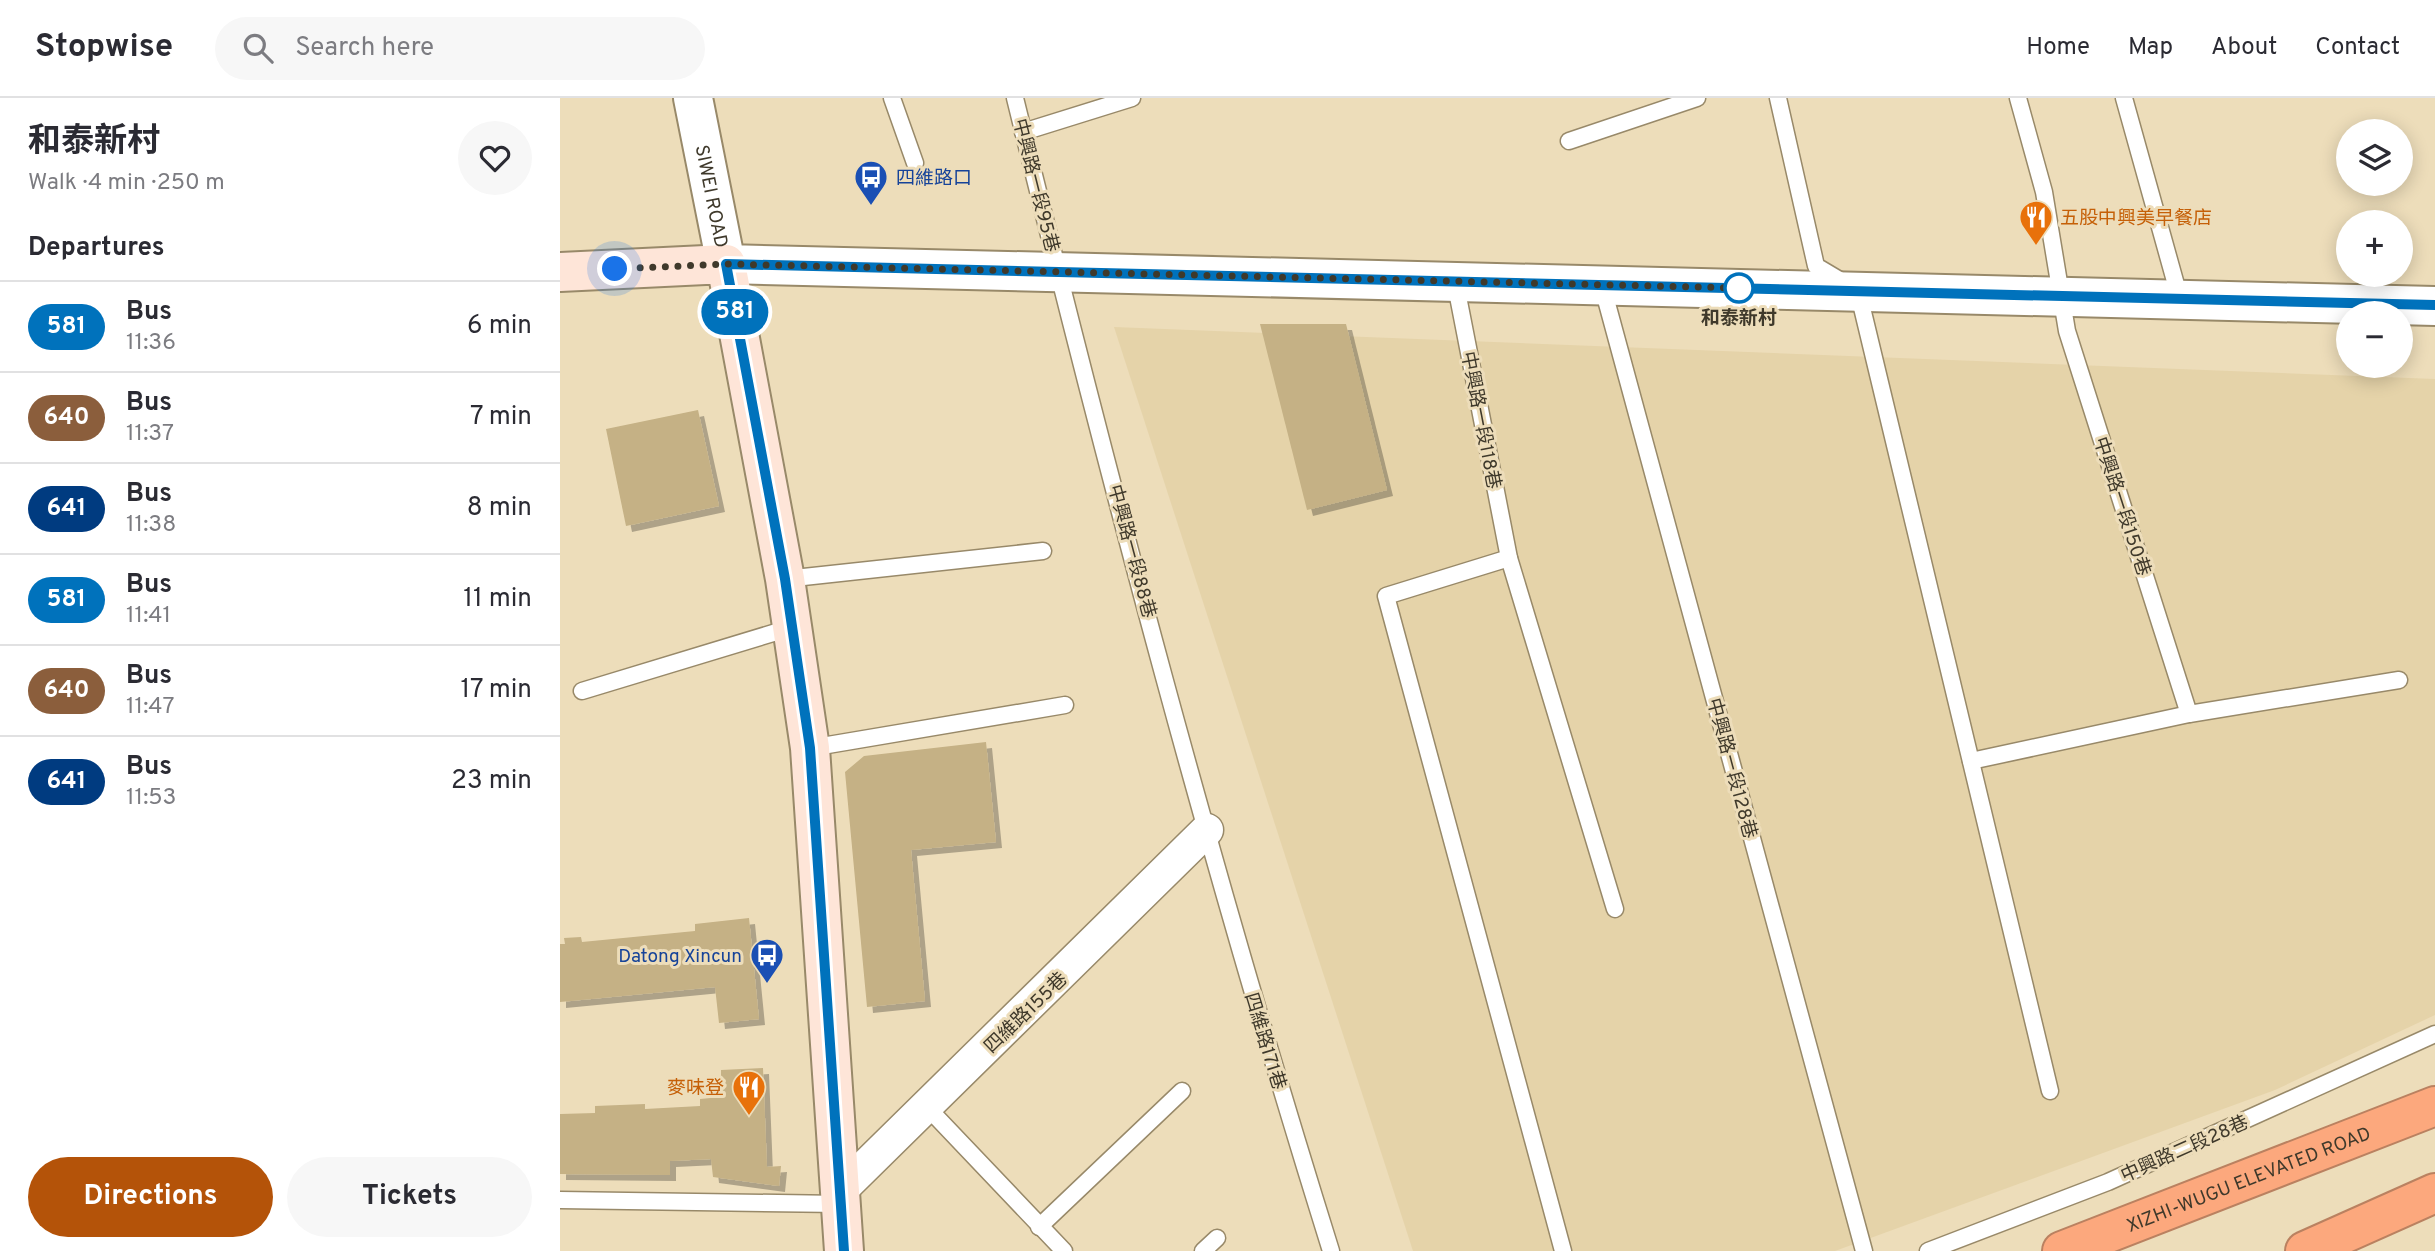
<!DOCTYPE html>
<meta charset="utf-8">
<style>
:root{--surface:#fff;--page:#f7f7f7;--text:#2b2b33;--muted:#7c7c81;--line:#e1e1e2;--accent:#b45309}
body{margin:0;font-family:Overpass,"Noto Sans TC",sans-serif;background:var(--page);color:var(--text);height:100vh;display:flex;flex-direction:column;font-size:26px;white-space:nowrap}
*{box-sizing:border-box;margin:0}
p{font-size:23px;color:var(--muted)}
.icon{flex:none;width:38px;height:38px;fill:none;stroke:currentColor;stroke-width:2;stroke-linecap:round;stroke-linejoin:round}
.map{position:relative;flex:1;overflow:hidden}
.panel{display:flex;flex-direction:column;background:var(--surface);width:560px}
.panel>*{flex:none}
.badge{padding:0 14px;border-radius:23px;font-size:24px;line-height:46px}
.controls{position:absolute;left:1776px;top:21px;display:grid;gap:14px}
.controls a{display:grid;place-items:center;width:77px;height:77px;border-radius:50%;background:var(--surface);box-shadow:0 4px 18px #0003;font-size:35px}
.you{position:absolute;width:35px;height:35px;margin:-18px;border:5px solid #fff;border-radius:50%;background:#1a73e8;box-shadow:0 0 0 10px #1a73e833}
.map>.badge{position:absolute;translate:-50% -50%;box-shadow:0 0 0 4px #fff}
h2{padding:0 28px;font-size:26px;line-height:63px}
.round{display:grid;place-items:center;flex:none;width:74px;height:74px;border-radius:37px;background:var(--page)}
.overview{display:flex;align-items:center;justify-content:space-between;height:119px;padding:0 28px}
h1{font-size:33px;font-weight:700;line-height:52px}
.primary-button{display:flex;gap:14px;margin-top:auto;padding:14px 28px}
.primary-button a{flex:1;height:80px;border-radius:42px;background:var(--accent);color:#fff;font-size:28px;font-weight:700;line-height:80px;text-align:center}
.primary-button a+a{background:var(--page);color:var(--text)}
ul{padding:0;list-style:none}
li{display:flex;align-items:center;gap:21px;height:91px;padding:0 28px;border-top:2px solid var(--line)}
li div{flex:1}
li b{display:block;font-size:26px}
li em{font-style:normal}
li .badge{min-width:77px;font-weight:700;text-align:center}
header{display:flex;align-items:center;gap:42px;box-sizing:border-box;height:98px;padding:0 35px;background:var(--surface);border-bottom:2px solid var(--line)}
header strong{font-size:33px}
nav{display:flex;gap:38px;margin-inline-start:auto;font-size:24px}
.search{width:490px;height:63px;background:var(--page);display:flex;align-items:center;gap:18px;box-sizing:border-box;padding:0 24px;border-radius:38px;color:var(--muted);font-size:26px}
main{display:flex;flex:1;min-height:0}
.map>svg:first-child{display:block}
.built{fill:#e5d3a9}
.building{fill:#c5b185;filter:url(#shadow)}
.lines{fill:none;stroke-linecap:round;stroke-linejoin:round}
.service-casing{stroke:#988969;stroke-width:19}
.minor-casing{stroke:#988969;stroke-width:35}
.tertiary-casing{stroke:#988969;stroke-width:42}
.secondary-casing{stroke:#988969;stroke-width:42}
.motorway-casing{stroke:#ba8160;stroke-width:42}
.service{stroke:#fff;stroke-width:16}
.minor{stroke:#fff;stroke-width:32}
.tertiary{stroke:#fff;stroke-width:38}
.secondary{stroke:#fee5d8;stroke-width:38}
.motorway{stroke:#fca87d;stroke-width:38}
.line-casing{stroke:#fff;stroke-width:16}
.line{stroke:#0072bc;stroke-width:10}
.walk{stroke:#3f392b;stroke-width:7;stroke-dasharray:0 12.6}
.stop-dot{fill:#fff;stroke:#0072bc;stroke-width:3.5}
.labels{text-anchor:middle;stroke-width:6;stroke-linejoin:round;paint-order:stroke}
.transit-label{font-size:19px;fill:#164399;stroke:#edddba;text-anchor:start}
.street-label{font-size:19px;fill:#3f392b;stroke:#edddba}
.food-label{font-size:19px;fill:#c56008;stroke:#edddba;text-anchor:start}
.stop-label{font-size:19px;font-weight:bold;fill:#3f392b;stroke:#edddba}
</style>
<header>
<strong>Stopwise</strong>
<div class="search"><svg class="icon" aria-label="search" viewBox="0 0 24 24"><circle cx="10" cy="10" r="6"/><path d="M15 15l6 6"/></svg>Search here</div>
<nav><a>Home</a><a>Map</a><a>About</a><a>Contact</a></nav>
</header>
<main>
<section class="panel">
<div class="overview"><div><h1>和泰新村</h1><p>Walk · 4 min · 250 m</p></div><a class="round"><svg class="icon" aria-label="heart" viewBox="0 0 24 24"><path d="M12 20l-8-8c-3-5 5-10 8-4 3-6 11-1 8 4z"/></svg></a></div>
<h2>Departures</h2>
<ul>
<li><span class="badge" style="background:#0072bc;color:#fff">581</span><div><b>Bus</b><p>11:36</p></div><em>6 min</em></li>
<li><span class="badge" style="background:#8b5e3c;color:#fff">640</span><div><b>Bus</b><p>11:37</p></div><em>7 min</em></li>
<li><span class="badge" style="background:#003b80;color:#fff">641</span><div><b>Bus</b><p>11:38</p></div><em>8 min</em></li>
<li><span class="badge" style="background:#0072bc;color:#fff">581</span><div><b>Bus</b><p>11:41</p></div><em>11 min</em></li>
<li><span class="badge" style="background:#8b5e3c;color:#fff">640</span><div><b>Bus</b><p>11:47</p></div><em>17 min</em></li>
<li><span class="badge" style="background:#003b80;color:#fff">641</span><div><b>Bus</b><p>11:53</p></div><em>23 min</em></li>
</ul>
<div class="primary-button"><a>Directions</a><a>Tickets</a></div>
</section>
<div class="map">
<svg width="1875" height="1153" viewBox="0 0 1875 1153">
<defs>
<filter id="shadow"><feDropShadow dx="6" dy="6" stdDeviation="0" flood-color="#0004"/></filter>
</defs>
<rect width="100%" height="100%" fill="#edddba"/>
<!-- built -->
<path class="built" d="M554 229 1875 281V917L1715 992 1275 1153H853Z"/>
<!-- building -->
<g class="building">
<path d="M700 226H786L827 392 747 412Z"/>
<path d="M138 312 159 408 66 428 46 331Z"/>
<path d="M426 644 436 744 351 752 365 903 307 909 285 674 304 658Z"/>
<path d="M189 820 199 921 159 925 155 889 0 904V846H5L4 840 21 839 22 844 135 833V826Z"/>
<path d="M203 970 207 1069 221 1068 219 1088 153 1079 151 1061 110 1063V1077L0 1076V1016L35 1015V1008L85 1006V1011L140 1008V1001L161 999V972Z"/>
</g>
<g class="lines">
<defs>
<g id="service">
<path d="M332 0 355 65"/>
<path d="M455 0C550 387 652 773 771 1153"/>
<path d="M1218 0 1256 168 1298 193 1490 993"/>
<path d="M1458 0 1484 94 1507 233 1629 616"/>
<path d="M1564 0 1620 201"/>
<path d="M463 34 572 0"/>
<path d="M1009 43 1137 0"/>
<path d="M895 183 949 460 1055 811"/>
<path d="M1042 187 1304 1153"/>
<path d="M949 460 826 498 1003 1153"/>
<path d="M225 481 483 453"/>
<path d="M22 593 233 529"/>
<path d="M250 650 505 607"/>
<path d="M1411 663 1629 616 1839 582"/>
<path d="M367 1009 504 1153"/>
<path d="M0 1102 281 1106"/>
<path d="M479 1129 622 993"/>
<path d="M643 1153 657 1140"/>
<path d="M1368 1153 1548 1084 1875 936"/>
</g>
<path id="minor" d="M280 1093 647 732"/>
<g id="tertiary">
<path id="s1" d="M133 0 166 166 1875 208"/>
</g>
<path id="secondary" d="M0 174 166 166 225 481 250 650 284 1153"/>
<g id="motorway">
<path id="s2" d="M1502 1153 1875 1008"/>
<path d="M1745 1153 1875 1095"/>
</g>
</defs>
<!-- service casing -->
<use href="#service" class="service-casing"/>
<!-- minor casing -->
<use href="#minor" class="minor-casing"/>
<!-- tertiary casing -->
<use href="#tertiary" class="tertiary-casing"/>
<!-- secondary casing -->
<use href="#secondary" class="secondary-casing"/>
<!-- motorway casing -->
<use href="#motorway" class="motorway-casing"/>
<!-- service -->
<use href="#service" class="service"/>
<!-- minor -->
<use href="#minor" class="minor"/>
<!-- tertiary -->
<use href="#tertiary" class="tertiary"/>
<!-- secondary -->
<use href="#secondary" class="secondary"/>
<!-- motorway -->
<use href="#motorway" class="motorway"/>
</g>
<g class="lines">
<defs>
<path id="line" d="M284 1153 250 650 225 481 166 166 1875 207"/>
</defs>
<!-- line casing -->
<use href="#line" class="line-casing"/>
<!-- line -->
<use href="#line" class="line"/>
<!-- walk -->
<path class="walk" d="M55 171 166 166 1179 190"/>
</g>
<!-- icons -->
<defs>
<symbol id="bus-pin" viewBox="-11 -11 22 30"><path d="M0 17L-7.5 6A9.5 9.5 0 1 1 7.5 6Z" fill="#1a4fb4" stroke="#edddba"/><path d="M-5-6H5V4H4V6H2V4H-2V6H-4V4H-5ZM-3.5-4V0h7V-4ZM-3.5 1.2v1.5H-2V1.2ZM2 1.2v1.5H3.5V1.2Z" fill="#fff"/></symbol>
<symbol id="restaurant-pin" viewBox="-11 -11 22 30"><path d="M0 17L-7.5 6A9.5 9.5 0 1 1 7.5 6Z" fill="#e8710a" stroke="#edddba"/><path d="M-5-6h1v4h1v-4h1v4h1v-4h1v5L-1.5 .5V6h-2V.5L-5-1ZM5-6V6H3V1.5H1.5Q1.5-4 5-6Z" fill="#fff"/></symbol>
</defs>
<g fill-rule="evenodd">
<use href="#bus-pin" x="292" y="60" width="38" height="52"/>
<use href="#restaurant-pin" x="1457" y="100" width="38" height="52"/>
<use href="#bus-pin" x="188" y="838" width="38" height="52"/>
<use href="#restaurant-pin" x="170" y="970" width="38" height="52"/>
</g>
<!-- markers -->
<circle class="stop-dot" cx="1179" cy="190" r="14"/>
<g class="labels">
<!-- transit labels -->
<g class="transit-label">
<text x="336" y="86">四維路口</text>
<text x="182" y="864" text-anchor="end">Datong Xincun</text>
</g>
<!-- street labels -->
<g class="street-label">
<text transform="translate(477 87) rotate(76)" y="7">中興路一段95巷</text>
<text dy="7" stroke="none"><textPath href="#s1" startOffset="100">SIWEI ROAD</textPath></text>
<text transform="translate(922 322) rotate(79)" y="7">中興路一段118巷</text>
<text transform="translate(1563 408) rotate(72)" y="7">中興路一段150巷</text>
<text transform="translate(573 453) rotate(75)" y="7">中興路一段88巷</text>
<text transform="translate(1173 670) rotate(75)" y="7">中興路ㄧ段128巷</text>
<text transform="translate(465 914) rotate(-44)" y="7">四維路155巷</text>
<text transform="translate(706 943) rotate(73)" y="7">四維路171巷</text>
<text transform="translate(1624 1050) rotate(-24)" y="7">中興路二段28巷</text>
<text dy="7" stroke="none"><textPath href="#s2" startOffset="200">XIZHI-WUGU ELEVATED ROAD</textPath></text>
</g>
<!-- food labels -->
<g class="food-label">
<text x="1500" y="126">五股中興美早餐店</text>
<text x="164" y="996" text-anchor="end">麥味登</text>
</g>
<!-- stop labels -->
<g class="stop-label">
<text x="1179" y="226">和泰新村</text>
</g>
</g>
</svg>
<div class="controls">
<a><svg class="icon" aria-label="layers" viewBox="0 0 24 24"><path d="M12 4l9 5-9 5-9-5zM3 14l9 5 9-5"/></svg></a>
<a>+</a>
<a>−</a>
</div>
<div class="you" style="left:55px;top:171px"></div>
<b class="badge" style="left:175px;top:214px;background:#0072bc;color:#fff">581</b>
</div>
</main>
